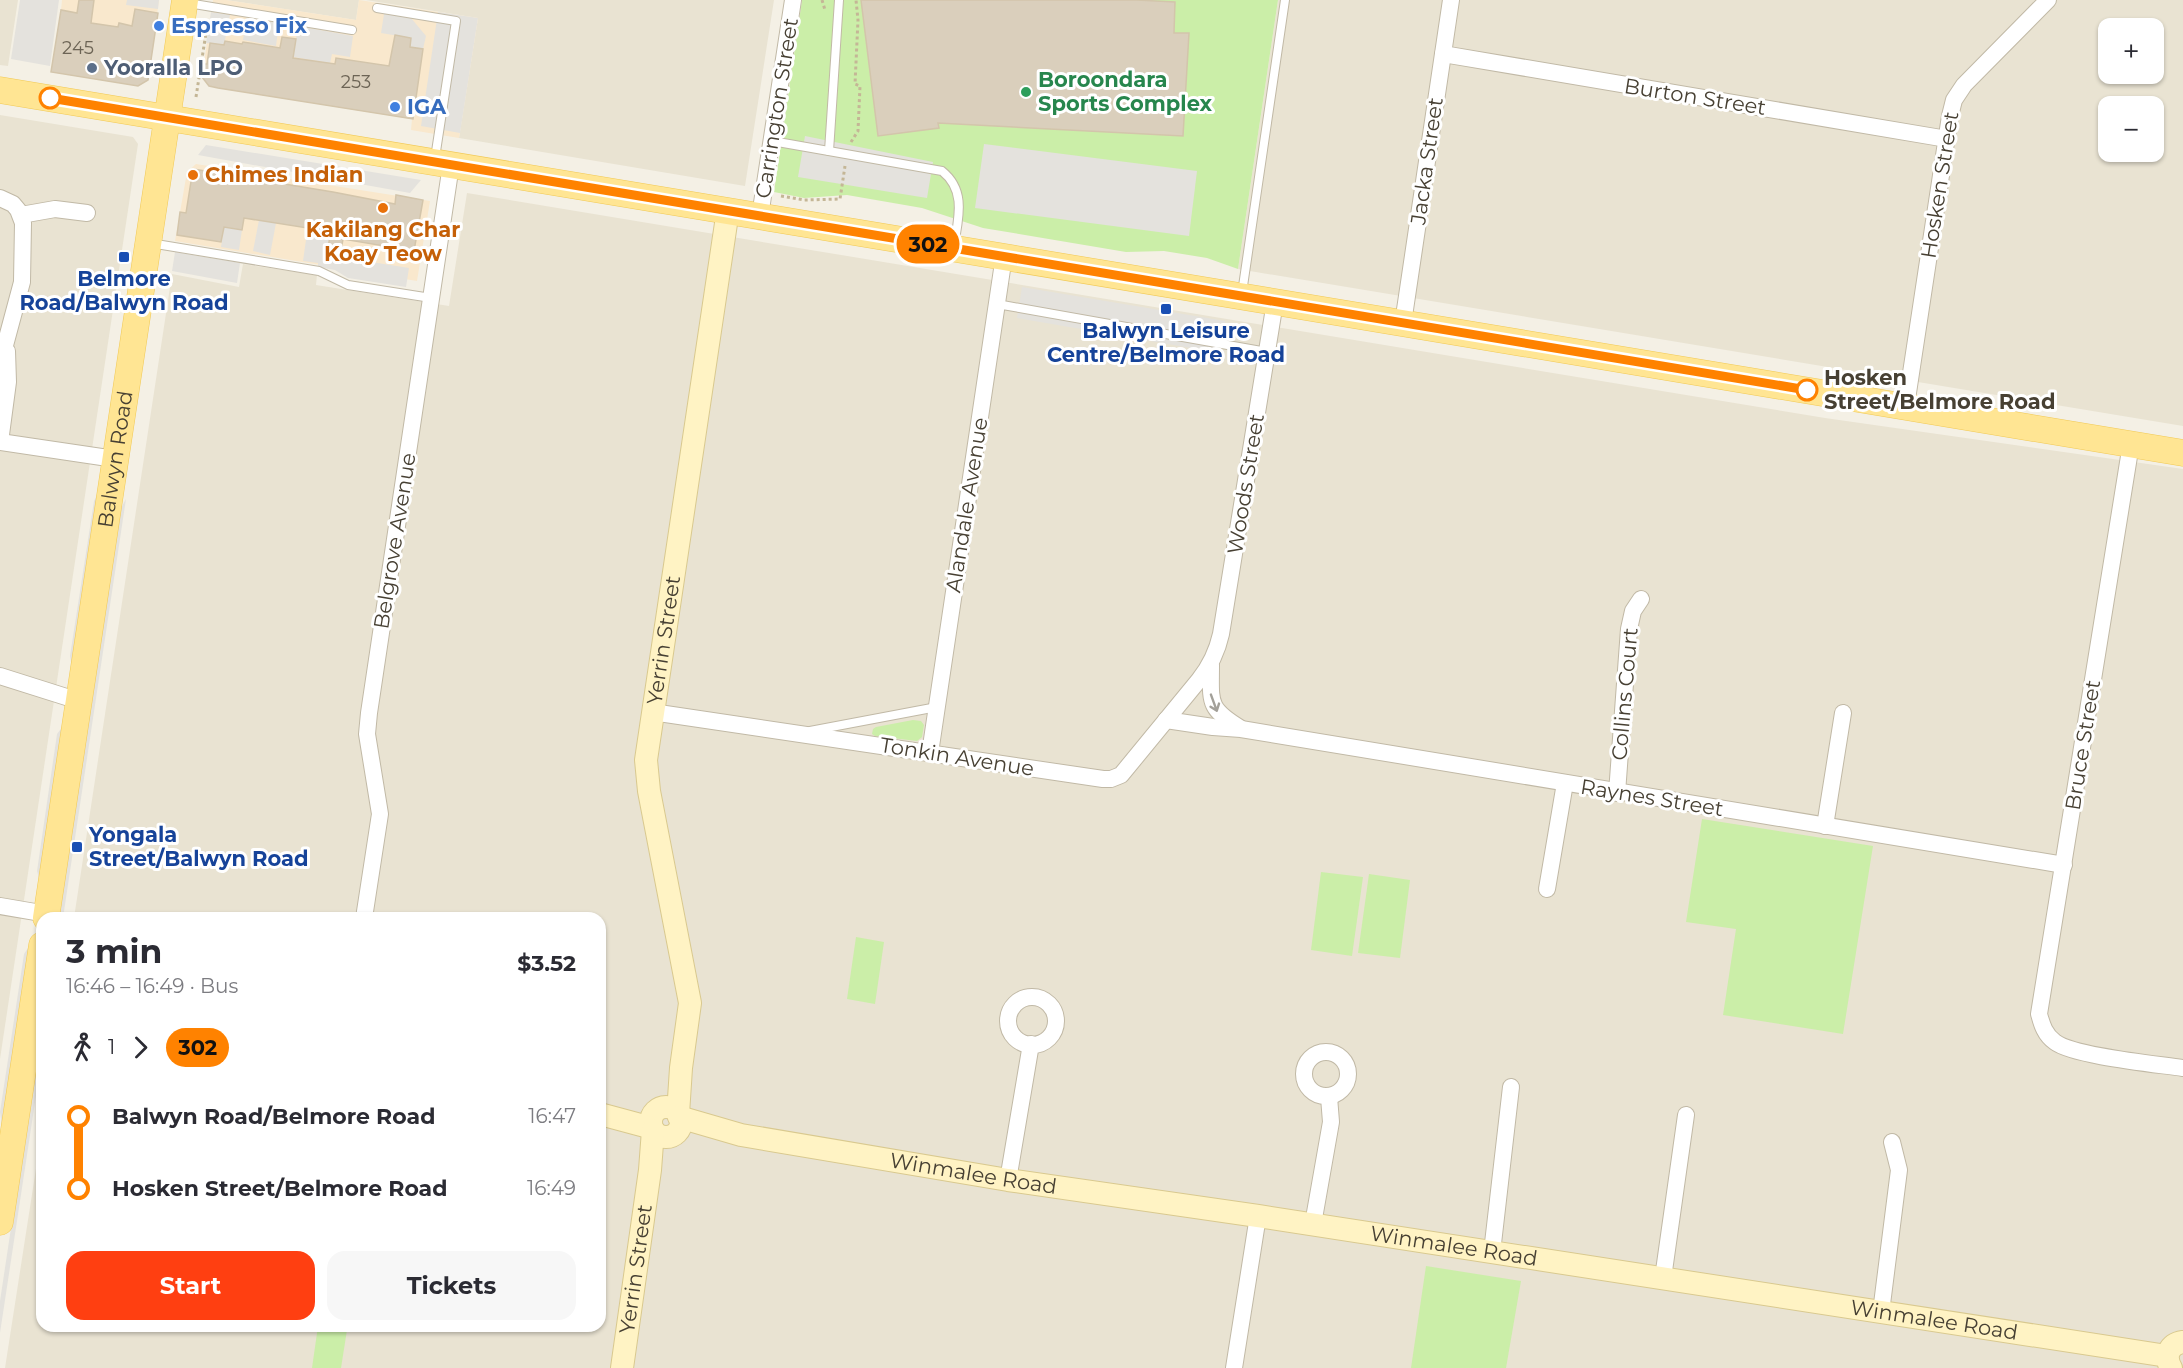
<!DOCTYPE html>
<meta charset="utf-8">
<style>
:root{--surface:#fff;--page:#f7f7f7;--text:#2b2b33;--muted:#7c7c81;--accent:#ff3f11}
body{margin:0;font-family:Montserrat,sans-serif;background:var(--page);color:var(--text);height:100vh;display:flex;flex-direction:column;font-size:22px;white-space:nowrap}
*{box-sizing:border-box;margin:0}
p{font-size:20px;color:var(--muted)}
.icon{flex:none;width:33px;height:33px;fill:none;stroke:currentColor;stroke-width:2;stroke-linecap:round;stroke-linejoin:round}
.map{position:relative;flex:1;overflow:hidden}
.sheet{position:absolute;left:36px;top:912px;width:570px;height:420px;display:flex;flex-direction:column;background:var(--surface);border-radius:18px;box-shadow:0 2px 4px #0004}
.sheet>*{flex:none}
.badge{padding:0 12px;border-radius:20px;font-size:21px;line-height:39px}
.fabs{position:absolute;left:2098px;top:18px;display:grid;gap:12px}
.fabs a{display:grid;place-items:center;width:66px;height:66px;border-radius:12px;background:var(--surface);box-shadow:0 2px 4px #0004;font-size:30px}
.map>.badge{position:absolute;translate:-50% -50%;box-shadow:0 0 0 3px #fff}
.legs{display:flex;align-items:center;gap:9px;height:66px;padding:0 30px;font-size:20px}
.legs p{margin-inline-start:auto}
.head{display:flex;align-items:center;justify-content:space-between;height:102px;padding:0 30px}
h1{font-size:33px;font-weight:700;line-height:45px}
.button{display:flex;gap:12px;margin-top:auto;padding:12px 30px}
.button a{flex:1;height:69px;border-radius:18px;background:var(--accent);color:#fff;font-size:24px;font-weight:700;line-height:69px;text-align:center}
.button a+a{background:var(--page);color:var(--text)}
ul{padding:0 30px;list-style:none}
li{display:flex;align-items:center;gap:21px;height:72px;font-size:22px}
li i{display:grid;place-items:center;width:9px;height:100%;margin:0 8px;background:currentColor}
li i::after{content:'';width:15px;height:15px;margin:-8px;border:4px solid;border-radius:50%;background:var(--surface)}
li p{margin-inline-start:auto}
li:first-child i{background:linear-gradient(#0000 50%,currentColor 0)}
li:last-child i{background:linear-gradient(currentColor 50%,#0000 0)}
.map>svg:first-child{display:block}
.residential{fill:#e9e3d2;fill-rule:evenodd}
.commercial{fill:#f9e8cd}
.green{fill:#cbeea8}
.parking{fill:#e4e2dd}
.building{fill:#dacfbc;stroke:#d3c5ab;stroke-width:1.5}
.lines{fill:none;stroke-linecap:round;stroke-linejoin:round}
.lane-casing{stroke:#c1b9a6;stroke-width:10}
.street-casing{stroke:#c1b9a6;stroke-width:18}
.secondary-casing{stroke:#d9c98f;stroke-width:24}
.primary-casing{stroke:#f1c956;stroke-width:27}
.path{stroke:#c4b696;stroke-width:3;stroke-dasharray:3 3;stroke-linecap:butt}
.lane{stroke:#fff;stroke-width:8}
.street{stroke:#fff;stroke-width:16}
.secondary{stroke:#fff3c4;stroke-width:22}
.primary{stroke:#ffe593;stroke-width:26}
.oneway{stroke:#a3a099}
.line-1-casing{stroke:#fff;stroke-width:14}
.line-1{stroke:#ff8200;stroke-width:9}
.shop-dot{fill:#3f7fe0;stroke:#fff;stroke-width:2}
.service-dot{fill:#5c6f8a;stroke:#fff;stroke-width:2}
.leisure-dot{fill:#2e9e5b;stroke:#fff;stroke-width:2}
.stop-1-dot{fill:#fff;stroke:#ff8200;stroke-width:3}
.food-dot{fill:#e8710a;stroke:#fff;stroke-width:2}
.transit-dot{fill:#1a4fb4;stroke:#fff;stroke-width:2}
.labels{text-anchor:middle;stroke-width:6;stroke-linejoin:round;paint-order:stroke}
.number-label{font-size:18px;fill:#6c6455}
.shop-label{font-size:21px;font-weight:bold;fill:#366cbe;stroke:#fff;text-anchor:start}
.service-label{font-size:21px;font-weight:bold;fill:#4e5e75;stroke:#fff;text-anchor:start}
.leisure-label{font-size:21px;font-weight:bold;fill:#27864d;stroke:#fff;text-anchor:start}
.street-label{font-size:21px;fill:#474033;stroke:#fff}
.food-label{font-size:21px;font-weight:bold;fill:#c56008;stroke:#fff;text-anchor:start}
.transit-label{font-size:21px;font-weight:bold;fill:#164399;stroke:#fff}
.stop-label{font-size:21px;font-weight:bold;fill:#474033;stroke:#fff;text-anchor:start}
</style>
<div class="map">
<svg width="2183" height="1368" viewBox="0 0 2183 1368">
<rect width="100%" height="100%" fill="#f4f0e5"/>
<!-- residential -->
<g class="residential">
<path d="M0 0H18L8 66 0 65Z"/>
<path d="M226 0H359L356 20Z"/>
<path d="M366 0H774L745 186 459 138 478 18Z"/>
<path d="M1278 0H2183V426L1238 269ZM2109 28H2154V74H2109ZM2109 106H2154V152H2109Z"/>
<path d="M0 115 133 137 138 144 0 1059Z"/>
<path d="M467 193 1825 418 2183 469V1368H5L42 1130V1326H600V918H74L172 274 239 287 243 264 317 275 316 285 449 306Z"/>
</g>
<!-- commercial -->
<g class="commercial">
<path d="M62 0H159L148 80 61 10Z"/>
<path d="M213 0H226L356 20 359 0 478 18 459 138 411 130 412 119 218 88 202 77Z"/>
<path d="M196 164 430 201 417 281 175 241 187 172Z"/>
</g>
<!-- green -->
<g class="green">
<path d="M802 0H1278L1238 269 1207 258 1164 251 1126 252 983 228 922 208 847 195 804 198 774 192Z"/>
<path d="M913 720 921 721 924 725 922 737 917 741 875 736 872 734 873 729 876 727Z"/>
<path d="M1702 819 1873 846 1843 1034 1723 1015 1736 929 1686 922Z"/>
<path d="M1321 872 1363 877 1352 956 1311 950Z"/>
<path d="M1369 874 1410 880 1400 958 1358 953Z"/>
<path d="M856 937 884 942 875 1004 847 999Z"/>
<path d="M1426 1266 1521 1281 1506 1368H1411Z"/>
<path d="M318 1326 347 1330 341 1368H312Z"/>
</g>
<!-- parking -->
<g class="parking">
<path d="M20 0H59L50 66 11 59Z"/>
<path d="M127 0H159L158 9 126 5Z"/>
<path d="M211 12 230 15 224 45 206 43Z"/>
<path d="M438 12 478 18 460 133 421 126Z"/>
<path d="M384 14 411 18 426 36 423 49 410 47 411 38 381 33Z"/>
<path d="M246 18 279 23 276 46 243 40Z"/>
<path d="M298 26 353 36 350 57 332 54 330 63 293 57Z"/>
<path d="M805 136 933 162 927 198 798 177Z"/>
<path d="M984 144 1197 171 1189 236 975 208Z"/>
<path d="M206 145 421 180 410 193 198 155Z"/>
<path d="M259 220 276 223 270 255 253 251Z"/>
<path d="M224 227 242 230 239 250 221 247Z"/>
<path d="M307 233 330 236 328 248 341 250 340 257 409 268 406 287 348 278 335 270 318 267V263L303 261Z"/>
<path d="M175 252 240 263 237 283 172 271Z"/>
<path d="M1022 287 1225 321 1220 353 1017 318Z"/>
<path d="M98 493 72 667 70 656 94 501Z"/>
<path d="M126 499 63 918H58L121 508Z"/>
<path d="M64 725 40 882 37 871 57 734Z"/>
<path d="M30 945 2 1126 0 1112 24 954Z"/>
<path d="M36 1062 39 1076 0 1333V1301Z"/>
</g>
<!-- building -->
<g class="building">
<path d="M79 0H94L91 23 118 27 119 23 132 26 135 9 158 13 148 80 138 86 51 72 61 10 77 13Z"/>
<path d="M861 0H1137L1175 2 1174 33H1189L1183 136 938 123 939 128 878 136Z"/>
<path d="M395 35 411 38 410 47 423 49 413 119 218 88 209 86 202 77 204 64H207L210 43 224 45 225 41 242 44 243 42 280 48 282 37 296 39 293 58 335 64 336 58 389 66Z"/>
<path d="M193 169 333 192 395 204 396 195 423 200 414 251 343 239 341 250 328 248 330 236 307 233 308 228 244 218 242 230 224 227 221 242 177 235 180 212 186 213Z"/>
</g>
<g class="lines">
<defs>
<g id="lane">
<path d="M188 3 352 30"/>
<path d="M377 8 456 21 435 158"/>
<path d="M772 141 942 171C967 191 958 219 954 246"/>
<path d="M829 151 839 0"/>
<path d="M150 243 319 271 348 285 431 298"/>
<path d="M1242 293 1285 0"/>
<path d="M997 304 1267 352"/>
<path d="M810 731 937 707"/>
</g>
<g id="street">
<path d="M1443 54 1947 139"/>
<path d="M0 198 13 204 18 210 23 223 22 282 0 364"/>
<path d="M21 215 55 209 87 213"/>
<path d="M760 216 793 0"/>
<path d="M1403 323 1451 0"/>
<path d="M1906 406 1950 116 1954 100 1964 85 2048 0"/>
<path d="M0 442 115 459"/>
<path d="M0 442 8 382 7 351"/>
<path d="M2131 444 2039 1014C2042 1025 2045 1035 2055 1042 2073 1056 2156 1064 2183 1068"/>
<path d="M1211 665C1211 702 1207 708 1240 728"/>
<path d="M0 676 79 701"/>
<path d="M652 712 1103 779H1111L1121 775 1199 680C1211 665 1217 652 1221 634L1275 302"/>
<path d="M1166 720 1213 727 1241 729 2064 865"/>
<path d="M930 753 1004 256"/>
<path d="M1617 793 1629 629 1633 611 1641 599"/>
<path d="M1825 826 1843 713"/>
<path d="M1547 889 1565 783"/>
<path d="M0 906 47 914"/>
<path d="M364 918 380 814 367 734 369 713 451 165"/>
<circle cx="1032" cy="1021" r="24"/>
<circle cx="1326" cy="1074" r="22"/>
<path d="M1008 1180 1031 1044"/>
<path d="M1313 1224 1331 1122 1329 1097"/>
<path d="M1492 1252 1511 1087"/>
<path d="M1663 1278 1686 1115"/>
<path d="M1881 1312 1899 1170 1892 1142"/>
<path d="M1234 1368 1258 1216"/>
</g>
<g id="secondary">
<circle cx="666" cy="1122" r="15"/>
<path d="M600 1114 652 1128"/>
<path id="s1" d="M678 1114 681 1068 690 1003 649 791 646 760 728 210"/>
<path id="s2" d="M679 1117 741 1135 1008 1180 1258 1216 2167 1356"/>
<path id="s3" d="M622 1368 650 1170 653 1130"/>
<path d="M2171 1368C2164 1356 2169 1344 2183 1342"/>
</g>
<g id="primary">
<path d="M0 90 2183 453"/>
<path id="s4" d="M46 918 185 0"/>
<path d="M0 1222 42 945"/>
</g>
</defs>
<!-- lane casing -->
<use href="#lane" class="lane-casing"/>
<!-- street casing -->
<use href="#street" class="street-casing"/>
<!-- secondary casing -->
<use href="#secondary" class="secondary-casing"/>
<!-- primary casing -->
<use href="#primary" class="primary-casing"/>
<!-- path -->
<g class="path">
<path d="M822 0 825 10"/>
<path d="M196 97 208 20"/>
<path d="M851 142 858 131 860 86 855 84 858 20 856 0"/>
<path d="M781 196 804 200 840 199 845 166"/>
</g>
<!-- lane -->
<use href="#lane" class="lane"/>
<!-- street -->
<use href="#street" class="street"/>
<!-- secondary -->
<use href="#secondary" class="secondary"/>
<!-- primary -->
<use href="#primary" class="primary"/>
</g>
<!-- one-way arrows -->
<defs><path id="oneway-shaft" d="M-6 0H5M1.5-3L5.5 0L1.5 3" fill="none" stroke-width="1.6" stroke-linecap="round" stroke-linejoin="round" transform="scale(1.5)"/></defs>
<use class="oneway" href="#oneway-shaft" transform="translate(1214 703) rotate(70)"/>
<g class="lines">
<defs>
<path id="line-1" d="M50 98 1807 390"/>
</defs>
<!-- line-1 casing -->
<use href="#line-1" class="line-1-casing"/>
<!-- line-1 -->
<use href="#line-1" class="line-1"/>
</g>
<!-- markers -->
<g class="shop-dot">
<circle cx="159" cy="26" r="6"/>
<circle cx="395" cy="107" r="6"/>
</g>
<circle class="service-dot" cx="92" cy="68" r="6"/>
<circle class="leisure-dot" cx="1026" cy="92" r="6"/>
<g class="stop-1-dot">
<circle cx="50" cy="98" r="10"/>
<circle cx="1807" cy="390" r="10"/>
</g>
<g class="food-dot">
<circle cx="193" cy="175" r="6"/>
<circle cx="383" cy="208" r="6"/>
</g>
<g class="transit-dot">
<rect x="118" y="251" width="12" height="12" rx="3"/>
<rect x="1160" y="303" width="12" height="12" rx="3"/>
<rect x="71" y="841" width="12" height="12" rx="3"/>
</g>
<g class="labels">
<!-- number labels -->
<g class="number-label">
<text x="78" y="54">245</text>
<text x="356" y="88">253</text>
</g>
<!-- shop labels -->
<g class="shop-label">
<text x="171" y="33">Espresso Fix</text>
<text x="407" y="114">IGA</text>
</g>
<!-- service labels -->
<g class="service-label">
<text x="104" y="75">Yooralla LPO</text>
</g>
<!-- leisure labels -->
<g class="leisure-label">
<text x="1038" y="87">Boroondara<tspan x="1038" dy="24">Sports Complex</tspan></text>
</g>
<!-- street labels -->
<g class="street-label">
<text transform="translate(1695 97) rotate(9)" y="7">Burton Street</text>
<text transform="translate(777 108) rotate(-81)" y="7">Carrington Street</text>
<text transform="translate(1427 161) rotate(-82)" y="7">Jacka Street</text>
<text transform="translate(1940 185) rotate(-81)" y="7">Hosken Street</text>
<text dy="7" stroke="none"><textPath href="#s4" startOffset="464">Balwyn Road</textPath></text>
<text transform="translate(1246 484) rotate(-81)" y="7">Woods Street</text>
<text transform="translate(967 505) rotate(-81)" y="7">Alandale Avenue</text>
<text transform="translate(395 541) rotate(-81)" y="7">Belgrove Avenue</text>
<text dy="7" stroke="none"><textPath href="#s1" startOffset="480">Yerrin Street</textPath></text>
<text transform="translate(1625 694) rotate(-85)" y="7">Collins Court</text>
<text transform="translate(2083 745) rotate(-81)" y="7">Bruce Street</text>
<text transform="translate(957 757) rotate(9)" y="7">Tonkin Avenue</text>
<text transform="translate(1652 798) rotate(9)" y="7">Raynes Street</text>
<text dy="7" stroke="none"><textPath href="#s2" startOffset="300">Winmalee Road</textPath></text>
<text dy="7" stroke="none"><textPath href="#s2" startOffset="786">Winmalee Road</textPath></text>
<text dy="7" stroke="none"><textPath href="#s3" startOffset="100">Yerrin Street</textPath></text>
<text dy="7" stroke="none"><textPath href="#s2" startOffset="1272">Winmalee Road</textPath></text>
</g>
<!-- food labels -->
<g class="food-label">
<text x="205" y="182">Chimes Indian</text>
<text x="383" y="237" text-anchor="middle">Kakilang Char<tspan x="383" dy="24">Koay Teow</tspan></text>
</g>
<!-- transit labels -->
<g class="transit-label">
<text x="124" y="286">Belmore<tspan x="124" dy="24">Road/Balwyn Road</tspan></text>
<text x="1166" y="338">Balwyn Leisure<tspan x="1166" dy="24">Centre/Belmore Road</tspan></text>
<text x="89" y="842" text-anchor="start">Yongala<tspan x="89" dy="24">Street/Balwyn Road</tspan></text>
</g>
<!-- stop labels -->
<g class="stop-label">
<text x="1824" y="385">Hosken<tspan x="1824" dy="24">Street/Belmore Road</tspan></text>
</g>
</g>
</svg>
<div class="fabs">
<a>+</a>
<a>−</a>
</div>
<b class="badge" style="left:928px;top:244px;background:#ff8200;color:#111">302</b>
<section class="sheet">
<div class="head"><div><h1>3 min</h1><p>16:46 – 16:49 · Bus</p></div><b>$3.52</b></div>
<div class="legs"><svg class="icon" aria-label="walk" viewBox="0 0 24 24"><circle cx="13" cy="4" r="2"/><path d="M13 8l-2 6 4 7M11 14l-3 7M7 12l3-4h3l4 4"/></svg>1<svg class="icon" aria-label="forward" viewBox="0 0 24 24"><path d="M9 5l7 7-7 7"/></svg><b class="badge" style="background:#ff8200;color:#111">302</b></div>
<ul>
<li><i style="color:#ff8200"></i><b>Balwyn Road/Belmore Road</b><p>16:47</p></li>
<li><i style="color:#ff8200"></i><b>Hosken Street/Belmore Road</b><p>16:49</p></li>
</ul>
<div class="button"><a>Start</a><a>Tickets</a></div>
</section>
</div>
